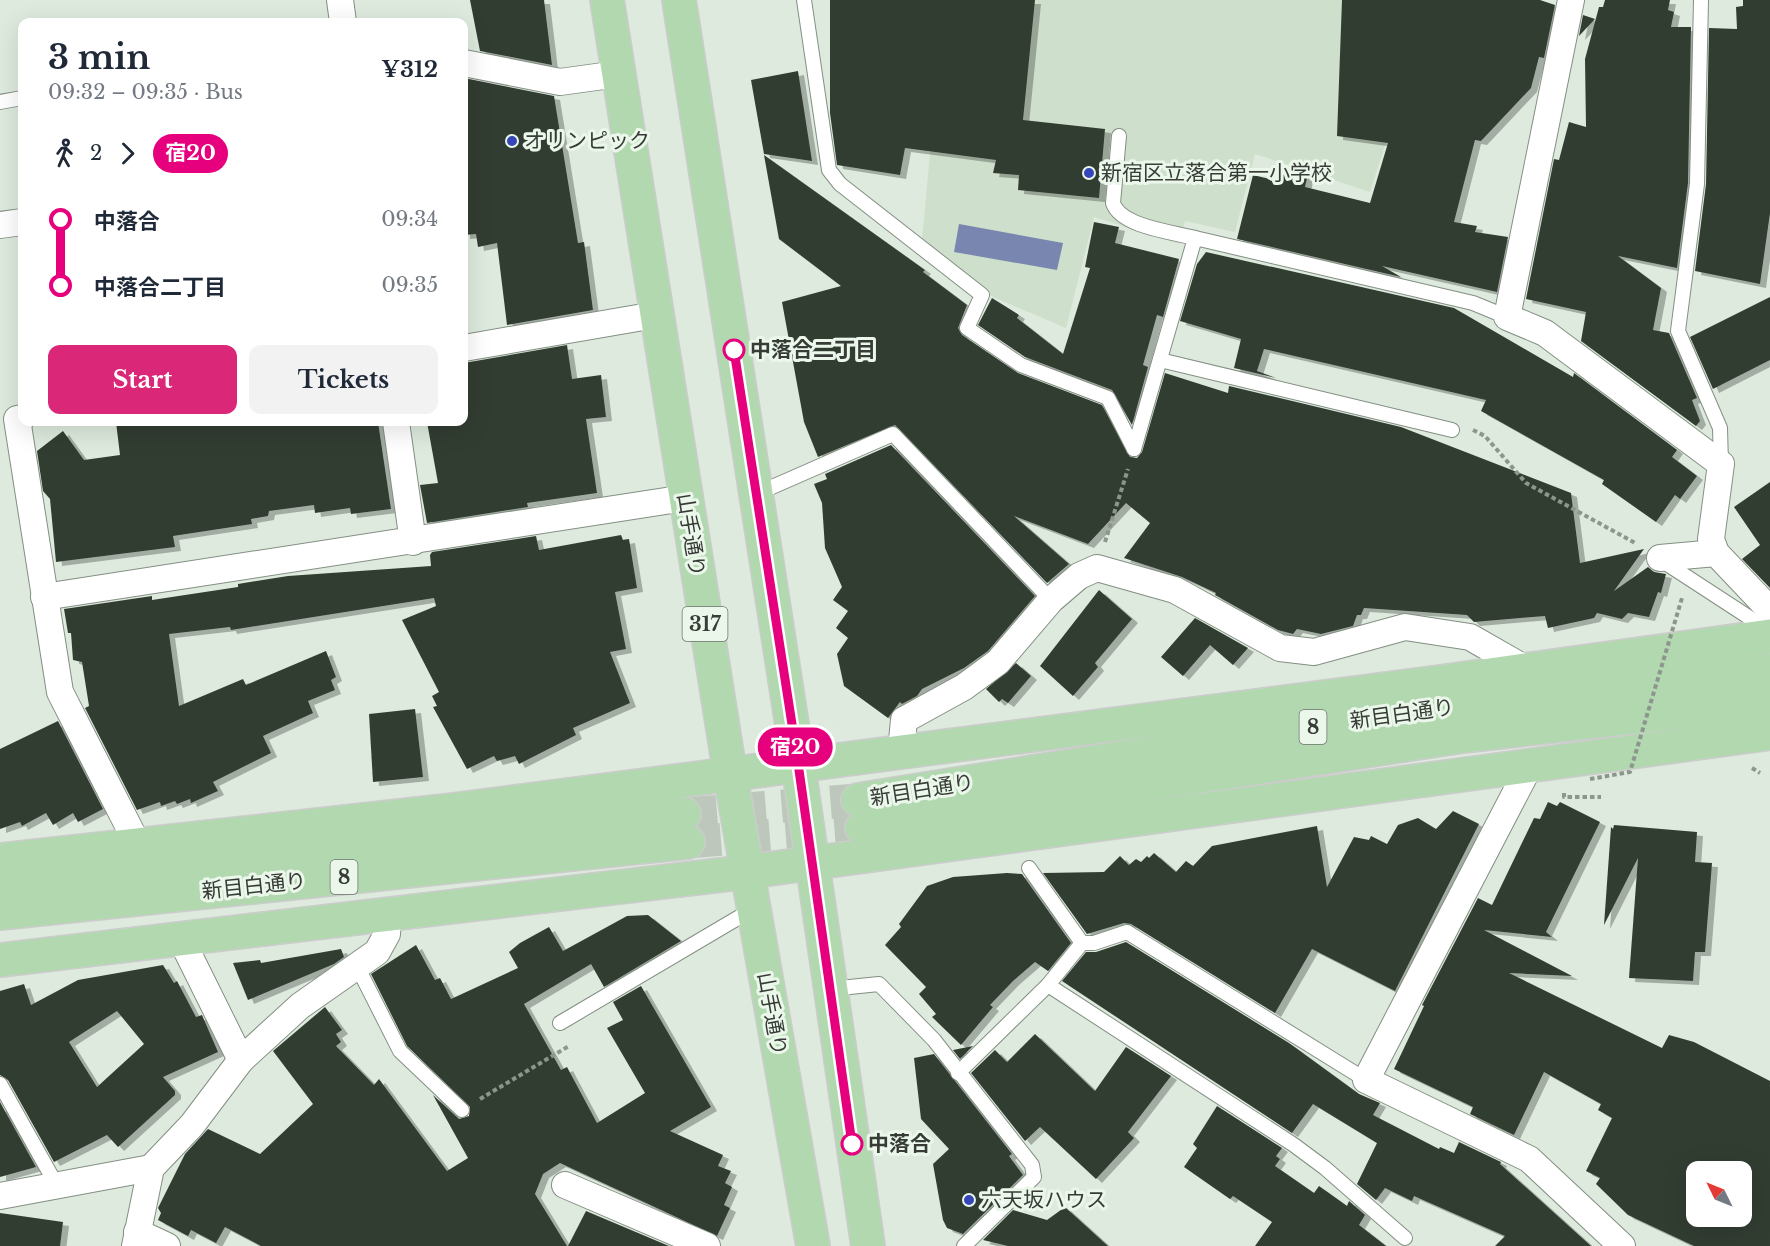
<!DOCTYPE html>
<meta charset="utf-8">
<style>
:root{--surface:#fff;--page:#f2f2f3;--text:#1f2937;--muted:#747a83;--accent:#db2777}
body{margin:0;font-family:"Libre Baskerville","Noto Sans JP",serif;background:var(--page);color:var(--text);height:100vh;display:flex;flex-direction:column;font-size:22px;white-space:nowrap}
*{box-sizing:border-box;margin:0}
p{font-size:20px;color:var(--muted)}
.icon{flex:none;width:33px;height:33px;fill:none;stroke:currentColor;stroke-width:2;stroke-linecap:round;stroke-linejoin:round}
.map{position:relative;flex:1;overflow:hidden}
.side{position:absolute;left:18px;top:18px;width:450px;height:408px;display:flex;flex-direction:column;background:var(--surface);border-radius:12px;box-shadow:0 6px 24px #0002}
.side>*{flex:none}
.badge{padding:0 12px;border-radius:20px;font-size:21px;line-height:39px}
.needle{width:39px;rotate:313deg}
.fabs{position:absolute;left:1686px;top:1161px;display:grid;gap:12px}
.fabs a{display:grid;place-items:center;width:66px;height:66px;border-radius:12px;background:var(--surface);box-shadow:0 6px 24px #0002;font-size:30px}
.map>.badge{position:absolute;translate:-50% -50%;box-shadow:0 0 0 3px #fff}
.legs{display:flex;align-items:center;gap:9px;height:66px;padding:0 30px;font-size:20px}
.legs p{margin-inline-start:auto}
.overview{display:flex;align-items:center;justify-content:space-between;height:102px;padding:0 30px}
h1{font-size:33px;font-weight:700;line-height:45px}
.button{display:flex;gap:12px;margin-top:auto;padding:12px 30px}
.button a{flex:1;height:69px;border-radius:12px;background:var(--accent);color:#fff;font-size:24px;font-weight:700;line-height:69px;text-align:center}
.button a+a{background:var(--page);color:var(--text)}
ul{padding:0 30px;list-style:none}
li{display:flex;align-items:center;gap:21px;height:66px;font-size:22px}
li i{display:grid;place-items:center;width:9px;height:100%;margin:0 8px;background:currentColor}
li i::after{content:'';width:15px;height:15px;margin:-8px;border:4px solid;border-radius:50%;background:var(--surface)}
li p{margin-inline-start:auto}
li:first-child i{background:linear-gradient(#0000 50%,currentColor 0)}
li:last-child i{background:linear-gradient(currentColor 50%,#0000 0)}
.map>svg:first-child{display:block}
.built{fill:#cedfcc}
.water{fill:#7986b0}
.building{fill:#333d33;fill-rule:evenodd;filter:url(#shadow)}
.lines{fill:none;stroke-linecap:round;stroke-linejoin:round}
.primary-tunnel{stroke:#bdc7bc;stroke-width:33;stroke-dasharray:33 16;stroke-linecap:butt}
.service-casing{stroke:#848f84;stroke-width:16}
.minor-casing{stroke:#848f84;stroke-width:28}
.primary-casing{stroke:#cbcccb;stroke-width:36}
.path{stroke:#8d968c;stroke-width:4;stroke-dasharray:4.5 3;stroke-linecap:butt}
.service{stroke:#fff;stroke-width:14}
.minor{stroke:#fff;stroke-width:26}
.primary{stroke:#b2d8b0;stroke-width:33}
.path-bridge{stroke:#8d968c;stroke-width:4;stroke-dasharray:4.5 3;stroke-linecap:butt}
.line-1-casing{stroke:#fff;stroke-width:14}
.line-1{stroke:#e6007e;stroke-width:9}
.poi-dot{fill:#3546b8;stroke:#ebf7ea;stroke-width:2}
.stop-1-dot{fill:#fff;stroke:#e6007e;stroke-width:3}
.labels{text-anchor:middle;stroke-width:6;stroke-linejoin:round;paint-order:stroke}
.shield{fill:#ebf7ea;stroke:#6d746c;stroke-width:1.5}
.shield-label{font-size:20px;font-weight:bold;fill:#373c36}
.poi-label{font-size:21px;fill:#373c36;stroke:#ebf7ea;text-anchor:start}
.stop-label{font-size:21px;font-weight:bold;fill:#373c36;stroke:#ebf7ea;text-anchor:start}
.street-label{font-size:21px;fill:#373c36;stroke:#ebf7ea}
</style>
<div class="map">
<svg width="1770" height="1246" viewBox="0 0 1770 1246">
<defs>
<filter id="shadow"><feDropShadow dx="6" dy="4" stdDeviation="0" flood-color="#0004"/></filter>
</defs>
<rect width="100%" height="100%" fill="#deeadd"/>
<!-- built -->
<path class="built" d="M944 0H1431L1370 192 1255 154 1235 232 1185 221 1179 244 1094 217 1066 328 993 297 922 241Z"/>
<!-- water -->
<path class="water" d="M959 224 1063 243 1057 270 954 252Z"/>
<!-- building -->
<g class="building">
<path d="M470 0H544L552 65 480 51Z"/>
<path d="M830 0H1035L1023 120 1105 129 1099 198 1018 190 1019 175 993 173 996 160 905 148 900 175 837 165 830 113Z"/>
<path d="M1342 0H1540L1555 5 1544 58 1539 57 1531 88 1481 141 1475 140 1454 222 1477 226 1475 232 1508 237 1497 292 1382 266 1401 277 1237 239 1253 175 1278 181 1282 167 1308 174 1305 187 1370 203 1388 143 1337 136Z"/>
<path d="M1605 0H1670L1668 10 1674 12 1671 27H1691L1688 183 1677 268 1618 256 1661 288 1653 330 1669 333 1697 398 1692 400 1700 421 1696 426 1581 341 1586 312 1526 299 1554 159 1559 160 1569 122 1586 127 1585 59 1599 7H1603Z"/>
<path d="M1743 0H1770V213L1760 284 1695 271 1706 184 1709 28 1737 29 1736 7 1743 6Z"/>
<path d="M1583 15 1595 19 1579 36Z"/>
<path d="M798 71 812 161 764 154 751 80Z"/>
<path d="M469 79 554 96 578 243 584 242 593 310 507 325 497 243 478 247 476 234 464 235V80Z"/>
<path d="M764 155 925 270 923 272 967 305 958 328 962 335 1018 373 1102 405 1130 457 1137 458 1142 452 1165 373 1228 393 1229 386 1401 427 1571 493 1580 563 1644 549 1614 591 1648 567 1654 572 1666 574 1661 593 1658 592 1649 617 1628 613 1622 619 1597 613 1594 618 1548 628 1545 616 1474 622 1467 615 1364 608 1361 615H1357L1353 626 1321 634 1297 629 1293 634 1278 630 1215 595 1216 593 1182 577 1124 558 1150 523 1126 503 1088 544 1014 516 1069 564 1047 583 895 425 818 457 804 422 782 302 841 286 779 239Z"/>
<path d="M1094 222 1119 227 1115 243 1179 259 1163 317 1157 315 1143 365 1148 367 1132 425 1112 390 1025 357 978 325 992 298 1019 315 1017 318 1063 354 1090 268 1085 267Z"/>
<path d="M1206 252 1454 308 1573 377 1574 373 1677 450 1672 457 1697 476 1680 499 1675 495 1656 522 1602 484 1604 480 1481 411 1486 400 1264 349 1257 371 1276 378 1234 368 1241 339 1180 321 1197 264Z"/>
<path d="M1770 297V360L1713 389 1690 337Z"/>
<path d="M567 345 572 379 601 375 606 417 586 419 597 493 527 503 528 507 427 523 420 485 438 483 427 422H464V363Z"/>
<path d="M116 422H378L391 509 351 514 350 508 315 513 314 505 269 511 268 516 251 519 252 524 173 536 175 547 56 562 50 499 43 491 37 451 63 431 84 460 120 455Z"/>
<path d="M891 445 1035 596 988 651 964 668 922 689 917 696 902 704 900 702 888 718 844 686 837 654 848 638 836 628 848 611 833 600 842 587 825 548 822 503 814 484 827 479 825 474Z"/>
<path d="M1770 482V588L1742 559 1760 545 1734 507Z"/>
<path d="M621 535 623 540 629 539 637 588 615 592 626 649 610 652 630 703 573 728 576 735 519 764 515 756 497 761 494 756 467 769 433 707 437 706 432 696 439 692 402 620 436 606 434 598 231 630 230 627 169 634 179 706 243 679 246 685 326 651 336 677 331 680 335 690 308 701 313 713 263 736 271 753 213 782 218 791 191 803 190 799 177 804 175 801 161 806 160 802 137 810 85 708 89 706 82 662 73 660 71 633H68L64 609 152 596V600L238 587V584L288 576 431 566 430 555 432 552 536 536 539 550Z"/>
<path d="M1099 590 1132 619 1095 663 1098 667 1073 696 1040 666Z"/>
<path d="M1195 618 1248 648 1233 665 1210 645 1183 676 1161 657Z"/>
<path d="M1016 663 1031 676 1008 703 1002 699 999 702 986 689Z"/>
<path d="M415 709 423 777 373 782 369 714Z"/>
<path d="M58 721 103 809 78 822 73 813 53 825 46 813 22 826 20 822 0 829V749Z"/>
<path d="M1548 802 1557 806 1560 802 1600 822 1546 932 1552 937 1484 930 1572 976 1509 973 1662 1048 1669 1035 1694 1042 1770 1081V1246H1694L1628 1215 1596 1184 1600 1178 1586 1171 1612 1118 1598 1110 1601 1104 1544 1072 1514 1135 1470 1114 1473 1107 1394 1069 1424 1006 1422 1005 1478 898 1492 905 1534 818 1540 819ZM1696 1172H1742V1216H1696Z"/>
<path d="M1453 811 1479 824 1395 991 1312 949 1275 1013 1131 924 1124 923 1087 934 1043 873 1104 872 1120 856 1129 865 1136 859 1141 862 1147 856 1149 858 1154 853 1176 872 1186 861 1193 866 1212 846 1317 826 1327 887 1354 837 1369 840 1371 836 1387 844 1398 825 1418 818 1436 829Z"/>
<path d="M1614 825 1697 832 1695 862 1712 863 1705 952H1695L1693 981 1629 978 1638 858 1604 925 1611 827 1613 829Z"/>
<path d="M1007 873 1022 874 1071 943 1048 971 1035 962 1013 981 990 1005 993 1007 961 1045 932 1017 936 1014 919 994 926 987 885 945 901 927 899 924 927 886 953 877Z"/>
<path d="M648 915 681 941 604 987 591 964 524 1004 561 1070 567 1067 597 1123 645 1093 607 1028 623 1020 613 1002 641 986 711 1107 670 1131 723 1155 718 1166 731 1171 725 1183 732 1187 724 1205 730 1208 717 1236 560 1163 543 1174 535 1194 567 1246H261L225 1227 216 1243 191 1230 188 1236 158 1220 161 1213 158 1208 185 1154 208 1129 260 1154 313 1104 273 1051 325 1007 342 1030 336 1034 341 1042 336 1046 374 1085 379 1079 447 1171 468 1158 433 1095 459 1119 469 1116 470 1107 407 1046 371 974 416 945 435 980 440 978 451 999 518 968 509 952 520 943 549 927 563 951 627 916Z"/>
<path d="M1126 942 1289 1043 1359 1094 1380 1103 1373 1115 1439 1149 1440 1147 1454 1153 1459 1142 1501 1162 1500 1164 1591 1246H1495L1505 1236 1414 1196 1412 1201 1385 1188 1376 1200 1357 1184 1377 1143 1313 1104 1292 1133 1062 981 1086 952H1096Z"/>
<path d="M341 949 344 957 334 964 248 1000 233 963 260 960 261 963Z"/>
<path d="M163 965 174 983 177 981 196 1017 202 1015 218 1052 163 1077 175 1091V1095L118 1147 107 1135 54 1162 8 1080 0 1075V991L24 984 31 1005 78 980ZM117 1011 144 1044 97 1087 69 1042Z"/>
<path d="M1035 1034 1095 1091 1126 1047 1171 1076 1128 1132 1134 1138 1096 1179 1040 1127 1025 1141 971 1073 995 1050 1007 1062Z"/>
<path d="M973 1046 960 1059 953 1050Z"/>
<path d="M934 1054 1012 1154 1009 1156 1023 1175 963 1234 947 1228 943 1220 933 1164 949 1149 921 1119 914 1058Z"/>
<path d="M0 1102 36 1167 0 1177Z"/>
<path d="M1217 1106 1282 1148 1276 1156 1280 1159 1275 1166 1314 1193 1319 1186 1347 1206 1349 1201 1365 1215 1359 1225 1386 1246H1255L1272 1222 1233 1196 1230 1199 1184 1167 1197 1148 1193 1144Z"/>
<path d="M1065 1207 1108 1246H1008L983 1240 1013 1210 1047 1220Z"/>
<path d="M586 1211 669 1246H568Z"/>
<path d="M0 1213 63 1222 60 1246H0Z"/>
</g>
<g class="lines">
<!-- primary-tunnel -->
<g class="primary-tunnel">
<path d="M684 814 858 800"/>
<path d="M688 842 862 828"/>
</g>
<defs>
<g id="service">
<path d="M804 0 829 170 840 184 982 295 967 328 1021 365 1108 398 1134 449"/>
<path d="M1701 0 1697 184 1678 331 1720 428 1721 464"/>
<path d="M0 102 22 98"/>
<path d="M1119 136 1113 203C1121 227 1173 232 1195 238"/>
<path d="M1160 360 1452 430"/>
<path d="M1134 449 1195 238 1473 303 1507 317"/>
<path d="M756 494 893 434 1051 600"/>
<path d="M1661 560 1770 631"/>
<path d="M1029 868 1082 943"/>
<path d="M1082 943H1094L1127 932 1366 1080"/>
<path d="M357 966 400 1051 462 1110"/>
<path d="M1048 985 1294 1145 1325 1168 1405 1238"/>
<path d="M830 989 879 984 934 1040 1032 1165 1034 1177 964 1246"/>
<path d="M560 1023 753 909"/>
<path d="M958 1073 1048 985 1082 943"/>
<path d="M0 1084 57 1186"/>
</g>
<g id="minor">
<path d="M340 0 343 22"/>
<path d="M1571 0 1507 317 1545 333 1721 464 1711 539 1716 553 1770 610"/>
<path d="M464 63 560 82 618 74"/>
<path d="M0 225 22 222"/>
<path d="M464 348 655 315"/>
<path d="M22 418 17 419 60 692 138 845"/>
<path d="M396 422 413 542"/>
<path d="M1660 558 1716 553"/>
<path d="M44 597 685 498"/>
<path d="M901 751 904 720 964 687 998 662 1051 600 1079 576 1097 568 1175 590 1280 648 1314 652 1405 627 1470 637 1526 669"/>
<path d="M1530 765 1366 1080 1529 1159 1622 1246"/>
<path d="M181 939 241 1060"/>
<path d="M565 1185 707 1246"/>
<path d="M0 1196 151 1168"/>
<path d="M137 1232 167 1246"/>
<path d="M135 1246 151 1168 192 1125 241 1060 300 1006 377 952 387 934 388 914"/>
</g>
<g id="primary">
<path d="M607 0 730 773 813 1246"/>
<path d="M679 0 798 763 868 1246"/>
<path d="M858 800 1439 707 1770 670"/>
<path d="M862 828 1463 736 1770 702"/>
<path d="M0 860 454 810 1440 682 1770 636"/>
<path d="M0 884 684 814"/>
<path d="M0 913 688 842"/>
<path d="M0 960 746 872 1770 733"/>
</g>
</defs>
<!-- service casing -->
<use href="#service" class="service-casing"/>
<!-- minor casing -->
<use href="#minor" class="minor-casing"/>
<!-- primary casing -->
<use href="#primary" class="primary-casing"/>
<!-- path -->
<g class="path">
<path d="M1473 430 1485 436 1526 483 1637 544"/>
<path d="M1105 542 1128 469"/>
<path d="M1752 768 1760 773"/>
<path d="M1564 793V797H1601"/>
<path d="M480 1099 569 1046"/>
</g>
<!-- service -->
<use href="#service" class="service"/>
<!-- minor -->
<use href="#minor" class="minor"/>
<!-- primary -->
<use href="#primary" class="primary"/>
<!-- path-bridge -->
<path class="path-bridge" d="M1590 779 1630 772 1682 598"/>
</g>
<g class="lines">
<defs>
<path id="line-1" d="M734 350 798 763 852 1144"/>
</defs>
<!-- line-1 casing -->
<use href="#line-1" class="line-1-casing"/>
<!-- line-1 -->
<use href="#line-1" class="line-1"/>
</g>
<!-- markers -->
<g class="poi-dot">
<circle cx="512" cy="141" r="6"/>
<circle cx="1089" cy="173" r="6"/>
<circle cx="969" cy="1200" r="6"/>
</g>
<g class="stop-1-dot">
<circle cx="734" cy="350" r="10"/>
<circle cx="852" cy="1144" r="10"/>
</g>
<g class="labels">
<!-- shield labels -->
<g class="shield">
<rect x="682.5" y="607" width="45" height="34" rx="4.5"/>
<rect x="1299.5" y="710" width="27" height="34" rx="4.5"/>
<rect x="330.5" y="860" width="27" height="34" rx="4.5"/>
</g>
<g class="shield-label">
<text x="705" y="631">317</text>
<text x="1313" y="734">8</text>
<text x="344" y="884">8</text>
</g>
<!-- poi labels -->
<g class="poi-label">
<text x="524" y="148">オリンピック</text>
<text x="1101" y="180">新宿区立落合第一小学校</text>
<text x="981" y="1207">六天坂ハウス</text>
</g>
<!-- stop labels -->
<g class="stop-label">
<text x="750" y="357">中落合二丁目</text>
<text x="868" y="1151">中落合</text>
</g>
<!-- street labels -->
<g class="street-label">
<text transform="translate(691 535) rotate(81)" y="7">山手通り</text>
<text transform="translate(1402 714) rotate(-8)" y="7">新目白通り</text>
<text transform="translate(922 790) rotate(-9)" y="7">新目白通り</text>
<text transform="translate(254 886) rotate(-6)" y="7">新目白通り</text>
<text transform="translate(772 1014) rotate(80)" y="7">山手通り</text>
</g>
</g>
</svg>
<div class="fabs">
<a><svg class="needle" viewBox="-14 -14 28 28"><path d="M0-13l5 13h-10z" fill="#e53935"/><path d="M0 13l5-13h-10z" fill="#747a83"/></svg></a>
</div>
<b class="badge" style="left:795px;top:747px;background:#e6007e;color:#fff">宿20</b>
<section class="side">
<div class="overview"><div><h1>3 min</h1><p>09:32 – 09:35 · Bus</p></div><b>¥312</b></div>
<div class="legs"><svg class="icon" aria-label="walk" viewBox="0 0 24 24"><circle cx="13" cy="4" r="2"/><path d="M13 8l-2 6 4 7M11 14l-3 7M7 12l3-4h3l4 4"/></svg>2<svg class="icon" aria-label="forward" viewBox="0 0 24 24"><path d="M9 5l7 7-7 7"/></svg><b class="badge" style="background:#e6007e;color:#fff">宿20</b></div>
<ul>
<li><i style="color:#e6007e"></i><b>中落合</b><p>09:34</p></li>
<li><i style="color:#e6007e"></i><b>中落合二丁目</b><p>09:35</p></li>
</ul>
<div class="button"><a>Start</a><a>Tickets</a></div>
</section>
</div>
